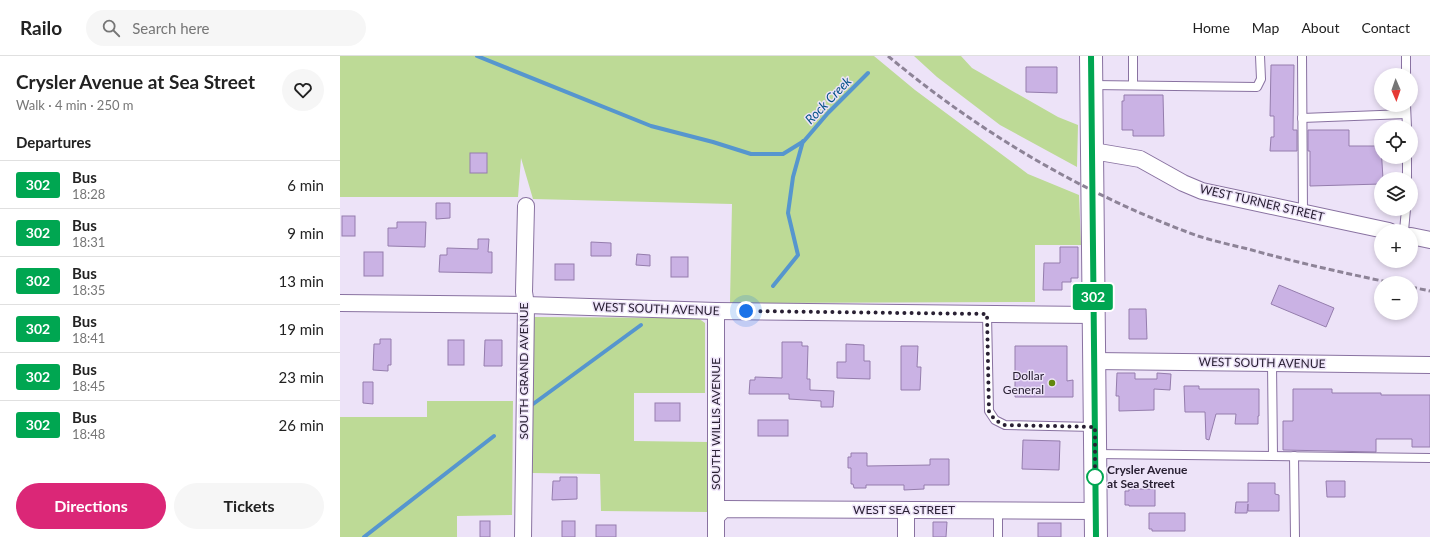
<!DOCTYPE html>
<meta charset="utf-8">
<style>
:root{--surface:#fff;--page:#f6f6f6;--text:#222;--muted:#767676;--line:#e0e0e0;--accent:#db2777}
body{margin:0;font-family:Lato,sans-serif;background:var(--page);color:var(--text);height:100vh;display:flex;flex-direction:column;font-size:15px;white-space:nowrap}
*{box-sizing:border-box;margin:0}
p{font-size:13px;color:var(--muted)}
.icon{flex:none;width:22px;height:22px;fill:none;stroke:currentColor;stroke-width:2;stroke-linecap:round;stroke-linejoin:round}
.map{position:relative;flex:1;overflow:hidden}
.sheet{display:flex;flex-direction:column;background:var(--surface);width:340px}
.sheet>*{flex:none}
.badge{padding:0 8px;border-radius:3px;font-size:14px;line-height:26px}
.needle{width:26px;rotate:178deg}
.fabs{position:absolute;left:1034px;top:12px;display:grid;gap:8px}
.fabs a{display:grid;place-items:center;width:44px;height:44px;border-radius:50%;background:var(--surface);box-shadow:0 2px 6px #0003;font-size:20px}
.you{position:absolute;width:20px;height:20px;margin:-10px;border:3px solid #fff;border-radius:50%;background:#1a73e8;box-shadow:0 0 0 6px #1a73e833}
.map>.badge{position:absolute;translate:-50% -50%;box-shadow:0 0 0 2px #fff}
h2{padding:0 16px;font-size:15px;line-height:36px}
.round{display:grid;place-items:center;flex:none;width:42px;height:42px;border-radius:21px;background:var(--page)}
.head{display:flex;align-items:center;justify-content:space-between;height:68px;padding:0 16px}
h1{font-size:19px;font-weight:700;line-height:30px}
.cta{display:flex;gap:8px;margin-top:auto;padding:8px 16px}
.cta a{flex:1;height:46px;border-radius:24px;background:var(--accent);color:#fff;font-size:16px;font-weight:700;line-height:46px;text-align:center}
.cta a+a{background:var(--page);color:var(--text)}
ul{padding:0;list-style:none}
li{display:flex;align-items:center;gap:12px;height:48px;padding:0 16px;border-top:1px solid var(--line)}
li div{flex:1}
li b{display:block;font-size:15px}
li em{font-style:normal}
li .badge{min-width:44px;font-weight:700;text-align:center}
header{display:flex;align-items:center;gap:24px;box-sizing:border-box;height:56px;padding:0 20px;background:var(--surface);border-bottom:1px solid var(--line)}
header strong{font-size:19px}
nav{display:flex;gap:22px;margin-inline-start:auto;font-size:14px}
.search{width:280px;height:36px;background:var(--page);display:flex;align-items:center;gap:10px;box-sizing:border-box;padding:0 14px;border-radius:22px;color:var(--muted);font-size:15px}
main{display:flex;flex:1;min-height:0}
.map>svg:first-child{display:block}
.green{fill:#bdda96}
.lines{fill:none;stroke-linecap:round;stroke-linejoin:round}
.stream{stroke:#5696ce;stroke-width:4}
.building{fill:#cab2e4;stroke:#957dad}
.lane-casing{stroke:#8972a1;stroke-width:10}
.street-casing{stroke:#8972a1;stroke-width:18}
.secondary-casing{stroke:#8972a1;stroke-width:24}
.lane{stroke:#fff;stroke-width:8}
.street{stroke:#fff;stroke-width:16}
.secondary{stroke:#fff;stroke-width:22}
.rail{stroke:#8d8397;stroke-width:3;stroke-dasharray:6 3;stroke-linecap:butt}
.line-casing{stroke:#fff;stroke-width:9}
.line{stroke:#00a651;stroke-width:6}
.walk{stroke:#292033;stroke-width:4;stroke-dasharray:0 7.2}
.poi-dot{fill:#62880d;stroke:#ede3f8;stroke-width:1.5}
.stop-dot{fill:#fff;stroke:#00a651;stroke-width:2}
.labels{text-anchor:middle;stroke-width:3;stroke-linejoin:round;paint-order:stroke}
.street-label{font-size:12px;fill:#292033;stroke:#ede3f8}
.poi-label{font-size:12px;fill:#292033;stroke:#ede3f8;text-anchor:end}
.stop-label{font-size:12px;font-weight:bold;fill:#292033;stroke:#ede3f8;text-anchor:start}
.water-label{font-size:13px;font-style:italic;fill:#045287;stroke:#ede3f8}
</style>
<header>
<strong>Railo</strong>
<div class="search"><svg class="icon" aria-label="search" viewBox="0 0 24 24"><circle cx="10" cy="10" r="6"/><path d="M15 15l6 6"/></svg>Search here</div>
<nav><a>Home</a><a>Map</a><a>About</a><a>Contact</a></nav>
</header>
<main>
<section class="sheet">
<div class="head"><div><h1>Crysler Avenue at Sea Street</h1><p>Walk · 4 min · 250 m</p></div><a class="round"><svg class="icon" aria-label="heart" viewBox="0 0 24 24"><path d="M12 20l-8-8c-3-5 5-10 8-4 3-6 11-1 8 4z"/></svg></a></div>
<h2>Departures</h2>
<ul>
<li><span class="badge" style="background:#00a651;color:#fff">302</span><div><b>Bus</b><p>18:28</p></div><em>6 min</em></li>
<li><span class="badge" style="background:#00a651;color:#fff">302</span><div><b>Bus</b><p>18:31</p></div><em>9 min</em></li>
<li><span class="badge" style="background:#00a651;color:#fff">302</span><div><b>Bus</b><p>18:35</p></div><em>13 min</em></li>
<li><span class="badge" style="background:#00a651;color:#fff">302</span><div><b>Bus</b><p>18:41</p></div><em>19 min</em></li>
<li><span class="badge" style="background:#00a651;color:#fff">302</span><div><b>Bus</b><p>18:45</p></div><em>23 min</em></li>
<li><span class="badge" style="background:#00a651;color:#fff">302</span><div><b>Bus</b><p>18:48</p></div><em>26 min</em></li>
</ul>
<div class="cta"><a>Directions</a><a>Tickets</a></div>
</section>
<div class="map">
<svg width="1090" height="481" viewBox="0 0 1090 481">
<rect width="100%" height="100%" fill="#ede3f8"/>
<!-- green -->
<g class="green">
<path d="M0 0H534L575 34 688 118 739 139 741 189H695V246L390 247 392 148 193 143 181 102 178 141H0Z"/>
<path d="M574 0H621L632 12 718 61 738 69 737 111 660 69 597 21Z"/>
<path d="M194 261 358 262 365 267V337H294V385L368 386 369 456 261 455 260 418 192 417 190 268Z"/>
<path d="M87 345H173L172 459 117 460V481H0V361H87Z"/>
</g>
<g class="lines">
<!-- stream -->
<g class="stream">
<path d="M137 0 311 70 373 86 411 98H443L464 85 488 57 528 17"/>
<path d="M433 230 458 199 448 157 453 121 463 85"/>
<path d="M189 351 301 269"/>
<path d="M24 481 154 380"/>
</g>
</g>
<!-- building -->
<g class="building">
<path d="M931 9H954L953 74H957V95H930L931 81H934V60H930Z"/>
<path d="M686 11H717V37L686 36Z"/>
<path d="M784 39H823L824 80H793V74H782V45H784Z"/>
<path d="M968 74H1009V90H1041L1043 123H1041V128L970 130V95H968Z"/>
<rect x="130" y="97" width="17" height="20"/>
<path d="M96 147H110V162L96 163Z"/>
<rect x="2" y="160" width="13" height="20"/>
<path d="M57 166H86L85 191 48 190V172H57Z"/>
<path d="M138 183H149L148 196H152V217L99 216 100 199H107V192L138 193Z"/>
<path d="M251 186 271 187V200H251Z"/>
<path d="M720 191H738V222H731V226H722V234H703L704 207H720Z"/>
<rect x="24" y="196" width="19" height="24"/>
<path d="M297 198 310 199V210L296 209Z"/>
<rect x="331" y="201" width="17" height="20"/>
<rect x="215" y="208" width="19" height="16"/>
<path d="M939 229 994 252 986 271 931 248Z"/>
<path d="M789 253H806L807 283H789Z"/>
<path d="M40 283H51V309H48V315L33 314 34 288H40Z"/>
<rect x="108" y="284" width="16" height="25"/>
<path d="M145 284H162V310H144Z"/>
<path d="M442 286H462V290H468L467 323H470V334L494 335 493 351H481V345L449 343V338H409L410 324H415V321L442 322Z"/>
<path d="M506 288 524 289V305H530V323L497 322V306H506Z"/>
<path d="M561 290H578L577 311H581L580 334H561Z"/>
<path d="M675 290H727V325L733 324V341H675Z"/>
<path d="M777 317H795V323H817V317L831 318 830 334 814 333V354L779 355V340H776Z"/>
<path d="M23 326H33V348L23 347Z"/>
<path d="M844 330H859V333H919V360H918V368H895L896 358H876L869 384 866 383 865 356H845Z"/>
<path d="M953 333H992V337H1041V339H1090V391H1072V383H1036V396L943 394V365H953Z"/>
<rect x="315" y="347" width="25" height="18"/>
<rect x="418" y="364" width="30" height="16"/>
<path d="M683 384 720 385 719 414 682 413Z"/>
<path d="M511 397H527V410L590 409V403H609V429H584V433L564 434V429H526V432H514L513 428H511V412H508V401H511Z"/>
<path d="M220 421H237V443L212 444 213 425H220Z"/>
<path d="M986 425H1005V441H987Z"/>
<path d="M908 427H935V438L939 439V455H908V448L907 457H895L896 446H908Z"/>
<path d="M789 433H815V450H789V449H785V435H789Z"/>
<path d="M809 457H845V475H812V473H809Z"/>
<rect x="140" y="465" width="10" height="16"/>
<rect x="222" y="465" width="13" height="16"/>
<path d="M593 466H607L606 481H593Z"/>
<rect x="698" y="467" width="23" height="14"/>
<rect x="256" y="469" width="20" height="12"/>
</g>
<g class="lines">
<defs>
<g id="lane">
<path d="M962 0 963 156"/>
<path d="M1066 0V19"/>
<path d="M752 29 917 31 921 23 920 0"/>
<path d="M793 29V0"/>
<path d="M1066 49 1067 71"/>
<path d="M962 62 1066 58"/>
<path d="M1067 101V123"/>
<path d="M1064 175 1066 153"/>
<path d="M647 258 649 355 655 364 665 369 754 371"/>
<path d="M932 308 933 400"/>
<path d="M756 398 1090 402"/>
<path d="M954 400 955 481"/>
<path d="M658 455V481"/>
</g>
<g id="street">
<path d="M753 95 800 103 843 127 862 135 1049 175"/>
<path d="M1071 180 1090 184"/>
<path d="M0 247 186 249 376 255 753 259"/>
<path d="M376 255V481"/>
<path d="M754 305 1090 309"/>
<path d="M376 461 384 453 755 455"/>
<path d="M183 481 186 249 184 236 186 150"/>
<path d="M566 481V454"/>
</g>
<path id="secondary" d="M751 0 756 481"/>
</defs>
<!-- lane casing -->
<use href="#lane" class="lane-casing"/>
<!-- street casing -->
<use href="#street" class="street-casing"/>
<!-- secondary casing -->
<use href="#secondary" class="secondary-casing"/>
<!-- lane -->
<use href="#lane" class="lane"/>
<!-- street -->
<use href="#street" class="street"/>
<!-- secondary -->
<use href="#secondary" class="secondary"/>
<!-- rail -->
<g class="rail">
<path d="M548 0C640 77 745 139 858 180 874 185 891 189 908 193 955 206 1004 217 1052 227"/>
<path d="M1071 231 1090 235"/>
</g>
</g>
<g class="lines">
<defs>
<path id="line" d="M751 0 756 481"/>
</defs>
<!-- line casing -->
<use href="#line" class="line-casing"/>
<!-- line -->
<use href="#line" class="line"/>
<!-- walk -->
<path class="walk" d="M406 255 647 258 649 356 655 364 664 369 755 371V426V421"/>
</g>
<!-- markers -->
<circle class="poi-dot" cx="712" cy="327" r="4"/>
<circle class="stop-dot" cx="755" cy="421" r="8"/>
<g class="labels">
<!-- street labels -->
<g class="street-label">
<text transform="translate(922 147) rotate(13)" y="4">WEST TURNER STREET</text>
<text transform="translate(316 253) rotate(2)" y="4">WEST SOUTH AVENUE</text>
<text transform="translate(922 307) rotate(1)" y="4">WEST SOUTH AVENUE</text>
<text transform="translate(184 315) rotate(-90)" y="4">SOUTH GRAND AVENUE</text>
<text transform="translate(376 368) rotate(-90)" y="4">SOUTH WILLIS AVENUE</text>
<text x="564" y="458">WEST SEA STREET</text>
</g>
<!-- poi labels -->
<g class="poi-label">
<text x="704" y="324">Dollar<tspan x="704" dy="14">General</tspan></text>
</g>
<!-- stop labels -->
<g class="stop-label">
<text x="767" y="418">Crysler Avenue<tspan x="767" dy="14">at Sea Street</tspan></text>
</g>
<!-- water labels -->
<g class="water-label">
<text transform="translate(488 44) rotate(-46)" y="5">Rock Creek</text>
</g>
</g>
</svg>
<div class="fabs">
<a><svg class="needle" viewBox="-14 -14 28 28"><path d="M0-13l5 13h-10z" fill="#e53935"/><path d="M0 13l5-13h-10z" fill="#767676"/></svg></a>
<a><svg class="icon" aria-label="locate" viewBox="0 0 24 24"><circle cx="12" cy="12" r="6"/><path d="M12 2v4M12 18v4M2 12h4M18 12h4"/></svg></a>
<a><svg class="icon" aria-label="layers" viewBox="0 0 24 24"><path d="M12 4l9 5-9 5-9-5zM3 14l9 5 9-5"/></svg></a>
<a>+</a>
<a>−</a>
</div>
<div class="you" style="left:406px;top:255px"></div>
<b class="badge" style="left:753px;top:241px;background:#00a651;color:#fff">302</b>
</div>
</main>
